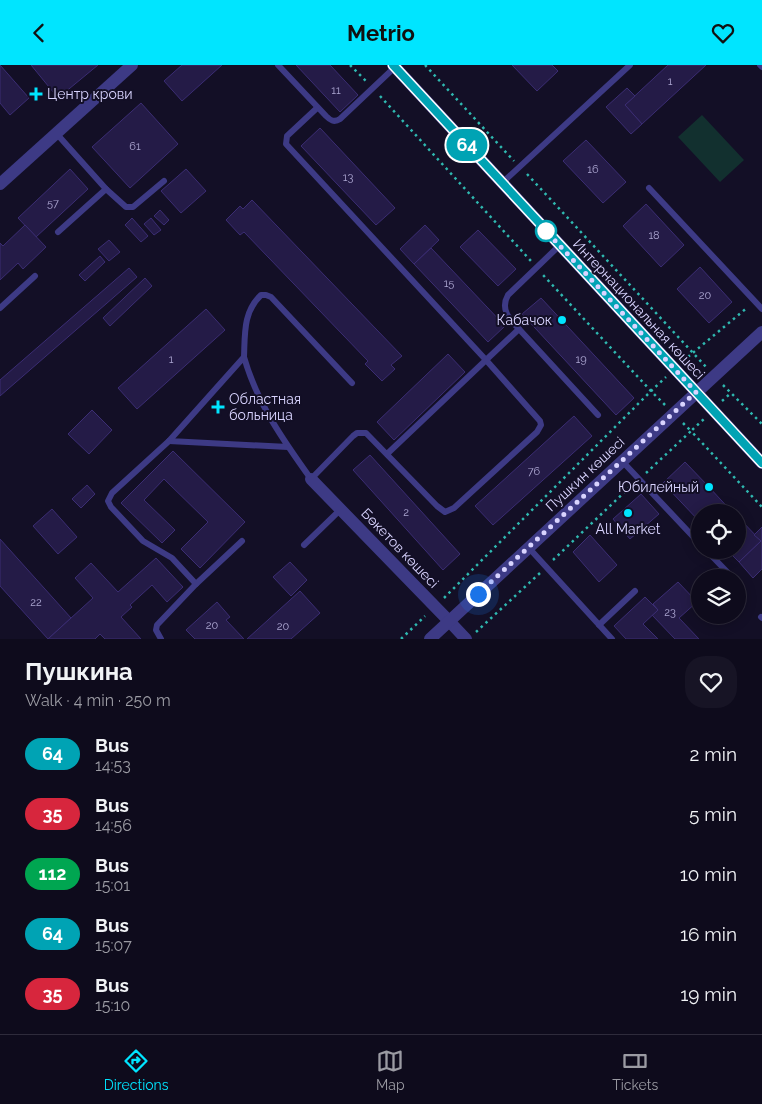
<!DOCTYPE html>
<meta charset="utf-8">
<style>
:root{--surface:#0e0b1c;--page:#171425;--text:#f1f3f6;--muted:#9b9ba3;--line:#2e2b3b;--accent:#00e5ff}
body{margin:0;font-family:Raleway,sans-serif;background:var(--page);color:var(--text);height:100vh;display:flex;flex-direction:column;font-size:19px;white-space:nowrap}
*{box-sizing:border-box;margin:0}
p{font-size:16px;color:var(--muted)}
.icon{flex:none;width:28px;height:28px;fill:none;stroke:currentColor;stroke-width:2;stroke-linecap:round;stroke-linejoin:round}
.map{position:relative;height:574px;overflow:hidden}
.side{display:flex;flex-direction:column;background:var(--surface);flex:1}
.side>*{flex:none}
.badge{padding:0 10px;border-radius:16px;font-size:18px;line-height:32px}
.buttons{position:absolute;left:691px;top:439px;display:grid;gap:10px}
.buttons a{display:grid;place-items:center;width:55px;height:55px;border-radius:50%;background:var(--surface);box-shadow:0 2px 12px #0003,0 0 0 1px var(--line);font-size:25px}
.you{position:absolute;width:25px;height:25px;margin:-12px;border:4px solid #fff;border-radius:50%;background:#1a73e8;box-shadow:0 0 0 8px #1a73e833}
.map>.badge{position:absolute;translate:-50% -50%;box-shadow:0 0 0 2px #fff}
.round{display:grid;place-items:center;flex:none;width:52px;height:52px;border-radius:20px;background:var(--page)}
.head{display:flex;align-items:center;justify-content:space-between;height:85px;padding:0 25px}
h1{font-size:24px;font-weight:700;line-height:38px}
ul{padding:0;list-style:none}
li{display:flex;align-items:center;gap:15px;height:60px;padding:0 25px}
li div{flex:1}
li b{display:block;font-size:19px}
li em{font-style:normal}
li .badge{min-width:55px;font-weight:700;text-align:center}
header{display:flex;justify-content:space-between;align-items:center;height:65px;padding:0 25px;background:var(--accent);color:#111;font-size:22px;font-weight:700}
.tabs{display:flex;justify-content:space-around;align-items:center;height:70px;border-top:1px solid var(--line);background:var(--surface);font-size:14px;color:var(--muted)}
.tabs a{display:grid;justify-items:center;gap:2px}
.tabs .active{color:var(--accent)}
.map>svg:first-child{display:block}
.green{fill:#12302f}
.building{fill:#241b47;stroke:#3b2d73}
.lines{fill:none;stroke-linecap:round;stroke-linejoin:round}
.path{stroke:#2fb8b0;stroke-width:2.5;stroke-dasharray:2.5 4;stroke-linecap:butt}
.service{stroke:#3d3a85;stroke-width:6}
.minor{stroke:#3d3a85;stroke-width:12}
.tertiary{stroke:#3d3a85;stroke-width:12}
.line-casing{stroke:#fff;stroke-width:11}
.line{stroke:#00a3b4;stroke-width:8}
.walk{stroke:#d9d4ff;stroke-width:5;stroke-dasharray:0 9}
.poi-dot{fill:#00e5ff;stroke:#130f26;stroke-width:2}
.stop-dot{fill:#fff;stroke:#00a3b4;stroke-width:2.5}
.labels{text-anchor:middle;stroke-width:4;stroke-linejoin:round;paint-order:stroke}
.number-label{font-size:11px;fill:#aca6d1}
.poi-label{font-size:14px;fill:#d9d4ff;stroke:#130f26;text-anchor:start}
.street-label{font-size:14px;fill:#d9d4ff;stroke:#130f26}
</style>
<header><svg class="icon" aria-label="back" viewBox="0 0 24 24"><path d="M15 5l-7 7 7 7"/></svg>Metrio<svg class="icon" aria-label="heart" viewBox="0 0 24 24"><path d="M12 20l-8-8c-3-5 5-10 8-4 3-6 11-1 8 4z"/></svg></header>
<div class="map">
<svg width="762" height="574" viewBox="0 0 762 574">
<rect width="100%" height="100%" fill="#130f26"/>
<!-- green -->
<path class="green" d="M702 50 744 95 720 117 678 72Z"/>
<!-- building -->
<g class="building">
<path d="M0 0 29 33 10 50 0 38Z"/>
<path d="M31 0H98L58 33Z"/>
<path d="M182 0H222L182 36 164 16Z"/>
<path d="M296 0H330L358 30 340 47Z"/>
<path d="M512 0H552L558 6 537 26Z"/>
<path d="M668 0H706L642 59 625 40Z"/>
<path d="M627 23 635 31 625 40 642 59 631 69 606 42Z"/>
<path d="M141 38 178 79 130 123 92 82Z"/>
<path d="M320 63 395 143 376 160 301 81Z"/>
<path d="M586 75 626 117 603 138 563 96Z"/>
<path d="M70 104 88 124 36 172 18 153Z"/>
<path d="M186 104 206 126 181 148 161 126Z"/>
<path d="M252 135 402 291 391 300 395 304 382 316 365 299 368 296 244 167 240 170 226 155 240 141 243 144Z"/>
<path d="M646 139 684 180 661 202 623 161Z"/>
<path d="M160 145 169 155 164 160 154 151Z"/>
<path d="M132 153 148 171 141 177 125 160Z"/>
<path d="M151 153 161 165 154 170 144 159Z"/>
<path d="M25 160 46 182 23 204 18 198 0 215V178L3 181Z"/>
<path d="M425 160 439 175 414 199 400 184Z"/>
<path d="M478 165 516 204 498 221 460 182Z"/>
<path d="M109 175 120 187 109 196 98 184Z"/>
<path d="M431 183 505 261 488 277 414 199Z"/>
<path d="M100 191 105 197 85 216 79 210Z"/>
<path d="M700 202 732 237 709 258 677 224Z"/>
<path d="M129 203 137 212 0 331V315Z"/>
<path d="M145 213 152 221 110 261 103 253Z"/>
<path d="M541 233 634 333 616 350 522 249Z"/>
<path d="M206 244 225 265 137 344 118 323Z"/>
<path d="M448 289 465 307 394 375 377 357Z"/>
<path d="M92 345 112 365 89 389 68 369Z"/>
<path d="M574 351 592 371 493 460 475 441Z"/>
<path d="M173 386 245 457 200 503 181 484 208 457 164 414 144 435 175 465 162 478 121 438Z"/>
<path d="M370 390 460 489 443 505 353 405Z"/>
<path d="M685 397 709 422 733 448H700V457L663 418Z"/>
<path d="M87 420 95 429 81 443 72 434Z"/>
<path d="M641 429 659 449 630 474 613 454Z"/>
<path d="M52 444 77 472 58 489 33 461Z"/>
<path d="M738 452 761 476 739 497 727 485H738Z"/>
<path d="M762 462V504L753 513 739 497 761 476 754 470Z"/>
<path d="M590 470 617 500 599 517 573 487Z"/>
<path d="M0 474 71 553 48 574 0 521Z"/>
<path d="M156 493 183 522 167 537 152 520 130 540 132 542 121 552 141 574H105L100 569 95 574H48L93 533 75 513 91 498 118 527Z"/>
<path d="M290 497 307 515 291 531 273 512Z"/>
<path d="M678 517 697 537 679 553 699 574H675L652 550 658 545 653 539Z"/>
<path d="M300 526 320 548 291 574H247Z"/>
<path d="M645 532 658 545 643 559 658 574H626L614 561Z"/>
<path d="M217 537 230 552 226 555 244 574H195L186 565Z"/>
</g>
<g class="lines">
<!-- path -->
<g class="path">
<path d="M350 0 367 17"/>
<path d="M425 0 514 96"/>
<path d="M380 31 531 196"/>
<path d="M527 109 707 303"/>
<path d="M683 296 748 242"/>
<path d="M723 320 762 359"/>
<path d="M722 336 731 328"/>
<path d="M665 340 651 326 666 312"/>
<path d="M683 358 691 366 704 354"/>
<path d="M646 408 691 366 762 442"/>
<path d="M553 495 632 420"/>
<path d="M444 533 651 326 543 210"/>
<path d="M476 567 540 508"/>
<path d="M401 574 425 551"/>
</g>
<!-- service -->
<g class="service">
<path d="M278 0 326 51C330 55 334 58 340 54L395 2"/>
<path d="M760 0 762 2"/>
<path d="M317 43 287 71 286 79 486 295 519 264C509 254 500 244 508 230L560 180"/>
<path d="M56 68 106 124 126 142H133L164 116"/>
<path d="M502 118 630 0"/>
<path d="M649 123 762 244"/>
<path d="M58 167 106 124"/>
<path d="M0 243 35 211"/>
<path d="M519 264 598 350"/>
<path d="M244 292C245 269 243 247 261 230H266L271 232 352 318"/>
<path d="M288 382 169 376 244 292C257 338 283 375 311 414L353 371 357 368H366L437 441 445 447 454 443 537 367 541 360 540 356 486 295 387 389"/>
<path d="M622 396 700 479"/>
<path d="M304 480 341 444"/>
<path d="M528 482 612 574"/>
<path d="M706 485 732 512"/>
<path d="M196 519 242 476"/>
<path d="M761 552 762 553"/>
<path d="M599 560 635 526"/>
<path d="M161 574 156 565 157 560 196 519 172 493 143 476 111 442 108 436 112 428 169 376"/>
</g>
<!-- minor -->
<g class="minor">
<path d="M0 119 132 0"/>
<path d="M311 414 449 556"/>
</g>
<!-- tertiary -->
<g class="tertiary">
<path d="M393 0 762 398"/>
<path d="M449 556 466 574"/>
<path d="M430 574 762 267"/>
</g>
</g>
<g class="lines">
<defs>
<path id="line" d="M393 0 762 398"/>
</defs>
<!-- line casing -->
<use href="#line" class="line-casing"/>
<!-- line -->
<use href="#line" class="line"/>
<!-- walk -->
<path class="walk" d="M478 529 696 327 546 166"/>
</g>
<!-- markers -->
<g class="poi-dot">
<path d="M33.5 21.5h5v5h5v5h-5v5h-5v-5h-5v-5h5z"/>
<circle cx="562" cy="255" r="5"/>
<path d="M215.5 334.5h5v5h5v5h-5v5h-5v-5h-5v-5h5z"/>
<circle cx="709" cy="422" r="5"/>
<circle cx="628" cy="448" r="5"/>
</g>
<circle class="stop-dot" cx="546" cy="166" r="10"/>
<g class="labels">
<!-- number labels -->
<g class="number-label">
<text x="670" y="20">1</text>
<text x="336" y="29">11</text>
<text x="135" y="85">61</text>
<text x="593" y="108">16</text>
<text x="348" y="116">13</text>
<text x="53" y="142">57</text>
<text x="654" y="174">18</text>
<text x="449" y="222">15</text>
<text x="705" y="234">20</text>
<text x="171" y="298">1</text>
<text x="581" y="298">19</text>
<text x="534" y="410">76</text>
<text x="406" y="451">2</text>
<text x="36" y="541">22</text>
<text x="670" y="551">23</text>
<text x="212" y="564">20</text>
<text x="283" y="565">20</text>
</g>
<!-- poi labels -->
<g class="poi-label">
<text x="47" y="34">Центр крови</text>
<text x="552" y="260" text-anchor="end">Кабачок</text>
<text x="229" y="339">Областная<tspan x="229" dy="16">больница</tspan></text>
<text x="699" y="427" text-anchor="end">Юбилейный</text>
<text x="628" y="469" text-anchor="middle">All Market</text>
</g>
<!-- street labels -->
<g class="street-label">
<text transform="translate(639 244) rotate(47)" y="5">Интернациональная көшесі</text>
<text transform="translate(585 409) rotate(-43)" y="5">Пушкин көшесі</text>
<text transform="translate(400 483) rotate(46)" y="5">Бөкетов көшесі</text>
</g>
</g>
</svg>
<div class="buttons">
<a><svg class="icon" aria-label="locate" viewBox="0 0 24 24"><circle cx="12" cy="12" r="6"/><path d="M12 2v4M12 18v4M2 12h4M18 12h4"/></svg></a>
<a><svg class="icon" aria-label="layers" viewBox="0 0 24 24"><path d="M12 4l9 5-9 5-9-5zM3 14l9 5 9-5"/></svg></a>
</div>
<div class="you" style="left:478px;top:529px"></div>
<b class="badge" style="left:467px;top:80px;background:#00a3b4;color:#fff">64</b>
</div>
<section class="side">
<div class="head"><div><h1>Пушкина</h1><p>Walk · 4 min · 250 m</p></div><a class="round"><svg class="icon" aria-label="heart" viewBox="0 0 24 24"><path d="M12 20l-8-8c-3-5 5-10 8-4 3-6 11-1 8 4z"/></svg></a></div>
<ul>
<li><span class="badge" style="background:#00a3b4;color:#fff">64</span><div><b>Bus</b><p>14:53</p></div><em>2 min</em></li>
<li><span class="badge" style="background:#d7263d;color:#fff">35</span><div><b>Bus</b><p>14:56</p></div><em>5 min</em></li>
<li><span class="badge" style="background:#00a651;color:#fff">112</span><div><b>Bus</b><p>15:01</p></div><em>10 min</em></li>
<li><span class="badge" style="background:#00a3b4;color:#fff">64</span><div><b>Bus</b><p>15:07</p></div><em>16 min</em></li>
<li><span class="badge" style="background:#d7263d;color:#fff">35</span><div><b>Bus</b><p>15:10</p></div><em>19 min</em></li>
</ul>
</section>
<nav class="tabs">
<a class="active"><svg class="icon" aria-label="directions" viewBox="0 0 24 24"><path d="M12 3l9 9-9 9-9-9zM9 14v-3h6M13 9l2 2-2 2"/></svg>Directions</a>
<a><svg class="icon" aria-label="map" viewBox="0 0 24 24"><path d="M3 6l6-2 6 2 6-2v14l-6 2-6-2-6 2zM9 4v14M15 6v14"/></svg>Map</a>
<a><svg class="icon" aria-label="tickets" viewBox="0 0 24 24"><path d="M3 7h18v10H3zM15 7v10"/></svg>Tickets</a>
</nav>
